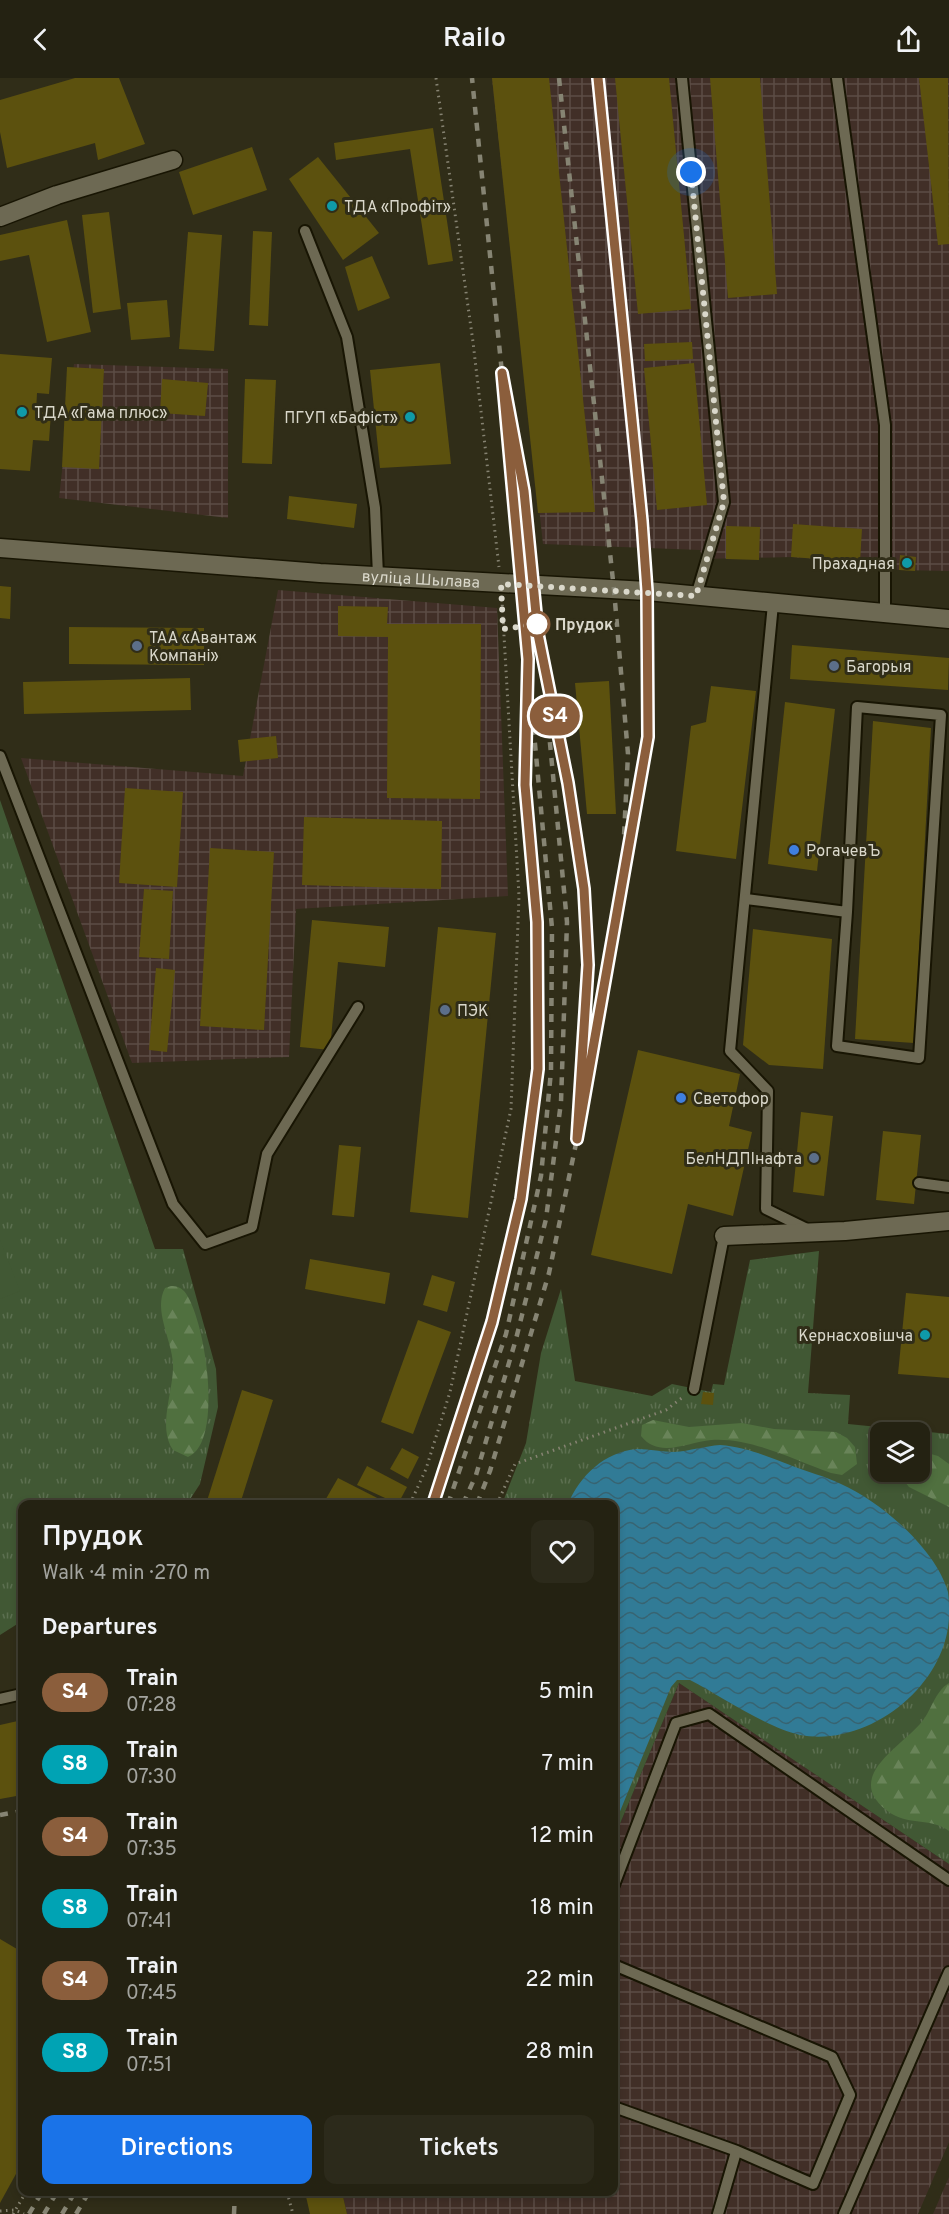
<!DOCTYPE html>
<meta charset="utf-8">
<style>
:root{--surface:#242212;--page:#2c2a1b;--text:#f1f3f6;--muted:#a3a49f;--line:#413f32;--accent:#1a73e8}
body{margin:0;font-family:Overpass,sans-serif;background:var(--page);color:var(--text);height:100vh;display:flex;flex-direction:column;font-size:22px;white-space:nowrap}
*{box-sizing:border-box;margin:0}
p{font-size:20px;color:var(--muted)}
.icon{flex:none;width:33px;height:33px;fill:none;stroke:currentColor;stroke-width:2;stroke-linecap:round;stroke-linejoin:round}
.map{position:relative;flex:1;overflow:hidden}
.details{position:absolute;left:18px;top:1422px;width:600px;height:696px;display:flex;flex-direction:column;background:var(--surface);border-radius:12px;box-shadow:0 3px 9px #0003,0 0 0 2px var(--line)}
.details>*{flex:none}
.badge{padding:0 12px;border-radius:20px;font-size:21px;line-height:39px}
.buttons{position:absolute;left:870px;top:1344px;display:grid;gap:12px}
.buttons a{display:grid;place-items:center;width:60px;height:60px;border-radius:12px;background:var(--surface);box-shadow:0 3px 9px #0003,0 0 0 2px var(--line);font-size:30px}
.you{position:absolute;width:30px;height:30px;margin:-15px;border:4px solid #fff;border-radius:50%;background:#1a73e8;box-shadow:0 0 0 9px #1a73e833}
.map>.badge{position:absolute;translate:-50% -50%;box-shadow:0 0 0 3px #fff}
h2{padding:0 24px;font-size:22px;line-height:54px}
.round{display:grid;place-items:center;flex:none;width:63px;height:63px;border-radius:12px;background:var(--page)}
.overview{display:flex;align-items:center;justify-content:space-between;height:102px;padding:0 24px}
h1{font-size:28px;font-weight:600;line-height:45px}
.cta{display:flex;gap:12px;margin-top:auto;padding:12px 24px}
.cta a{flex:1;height:69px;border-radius:12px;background:var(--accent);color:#fff;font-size:24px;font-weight:600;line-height:69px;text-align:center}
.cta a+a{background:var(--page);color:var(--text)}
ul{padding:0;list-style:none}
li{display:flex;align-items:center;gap:18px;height:72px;padding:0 24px}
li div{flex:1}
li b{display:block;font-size:22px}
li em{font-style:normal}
li .badge{min-width:66px;font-weight:700;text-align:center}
header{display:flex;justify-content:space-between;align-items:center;height:78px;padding:0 24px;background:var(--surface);font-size:27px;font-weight:600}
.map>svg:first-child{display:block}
.industrial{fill:url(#industrial-grid)}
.grass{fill:url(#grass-tufts);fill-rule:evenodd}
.forest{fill:url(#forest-firs)}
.pitch{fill:#415834}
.water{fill:url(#water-waves)}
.building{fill:#5c510e}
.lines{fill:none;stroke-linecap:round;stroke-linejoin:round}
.lane-casing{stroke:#181503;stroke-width:14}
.street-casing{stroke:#181503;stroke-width:21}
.path{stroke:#868372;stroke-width:3;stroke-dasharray:1.5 4.5;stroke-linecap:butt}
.lane{stroke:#6d6953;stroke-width:10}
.street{stroke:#6d6953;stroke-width:18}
.rail{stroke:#868473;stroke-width:4.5;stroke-dasharray:8 8;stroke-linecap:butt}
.line-casing{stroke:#fff;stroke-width:14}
.line{stroke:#8b5e3c;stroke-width:9}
.walk{stroke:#dad8cb;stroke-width:6;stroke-dasharray:0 10.8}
.culture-dot{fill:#0f9aa8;stroke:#302d18;stroke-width:2}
.stop-dot{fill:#fff;stroke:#8b5e3c;stroke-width:3}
.service-dot{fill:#5c6f8a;stroke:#302d18;stroke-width:2}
.shop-dot{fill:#3f7fe0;stroke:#302d18;stroke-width:2}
.labels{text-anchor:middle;stroke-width:6;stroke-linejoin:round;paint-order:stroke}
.poi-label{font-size:16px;fill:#dad8cb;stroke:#302d18;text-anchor:start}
.street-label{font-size:16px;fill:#dad8cb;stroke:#302d18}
.stop-label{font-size:16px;font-weight:bold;fill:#dad8cb;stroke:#302d18;text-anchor:start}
</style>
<header><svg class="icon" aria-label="back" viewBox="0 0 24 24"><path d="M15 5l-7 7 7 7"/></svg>Railo<svg class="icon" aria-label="share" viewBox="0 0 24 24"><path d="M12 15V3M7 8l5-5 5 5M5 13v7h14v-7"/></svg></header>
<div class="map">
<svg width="949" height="2136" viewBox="0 0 949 2136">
<defs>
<pattern id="industrial-grid" width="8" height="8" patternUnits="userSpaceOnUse" patternTransform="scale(1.5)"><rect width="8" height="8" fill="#412f27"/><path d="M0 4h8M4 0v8" fill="none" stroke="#5c4c45"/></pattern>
<pattern id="grass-tufts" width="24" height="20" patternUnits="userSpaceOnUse" patternTransform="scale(1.5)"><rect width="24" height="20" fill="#415834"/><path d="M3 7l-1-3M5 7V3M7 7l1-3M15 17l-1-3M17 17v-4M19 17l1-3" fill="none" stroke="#5c6f50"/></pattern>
<pattern id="forest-firs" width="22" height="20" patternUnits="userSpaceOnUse" patternTransform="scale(1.5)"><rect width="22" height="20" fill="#50703f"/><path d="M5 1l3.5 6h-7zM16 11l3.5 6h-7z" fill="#698459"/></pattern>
<pattern id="water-waves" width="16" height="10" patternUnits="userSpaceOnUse" patternTransform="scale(1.5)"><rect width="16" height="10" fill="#317b96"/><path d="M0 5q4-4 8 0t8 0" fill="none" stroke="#376472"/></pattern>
</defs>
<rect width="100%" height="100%" fill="#302d18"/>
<!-- industrial -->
<g class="industrial">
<path d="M492 0H949V493L899 492 859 484 791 479 703 481 700 472 543 466Z"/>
<path d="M74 286 228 291V440L59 420Z"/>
<path d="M278 512 497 530 508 818 296 831 289 979 132 985 21 680 243 698Z"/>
<path d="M679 1605 949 1786V2064L918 2136H347L342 2114H614V1760Z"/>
<path d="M949 2099V2136H933Z"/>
</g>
<!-- grass -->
<g class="grass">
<path d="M0 722 155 1171H183L216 1291 218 1329 200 1406 187 1426H22V1543L0 1557Z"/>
<path d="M819 1173 808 1315 850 1317 848 1346 949 1356V1786L679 1605 614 1760V1426H502L526 1365 541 1275 561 1211 575 1303 652 1318 672 1306 711 1314 713 1306 724 1307 750 1182ZM880 1354H920V1394H880Z"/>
</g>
<!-- forest -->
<g class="forest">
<path d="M171 1208C176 1208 180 1209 184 1213 205 1237 225 1365 188 1379L173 1372C157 1348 174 1313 173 1286 172 1262 153 1232 165 1210Z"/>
<path d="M653 1342 689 1349 742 1345 774 1351 836 1354 847 1360 855 1369 857 1386 842 1397 831 1395C794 1382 751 1359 711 1362 688 1364 659 1381 641 1358L642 1347Z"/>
<path d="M920 1373 938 1378 949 1386V1429L909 1409 897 1394H920Z"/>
<path d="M949 1605V1753C932 1740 910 1747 892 1736 840 1702 898 1671 920 1646 932 1633 934 1614 949 1605Z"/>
</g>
<!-- pitch -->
<path class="pitch" d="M0 1162 20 1213 0 1221Z"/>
<!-- water -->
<path class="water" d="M720 1367C746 1369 766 1378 790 1387 807 1394 825 1398 841 1406 880 1423 936 1471 948 1514 949 1521 949 1529 949 1536 949 1606 869 1670 800 1657 767 1650 721 1618 690 1602H677L671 1609 614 1748V1426H568C580 1398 604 1374 637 1371 650 1371 662 1374 674 1374 690 1373 705 1368 720 1367Z"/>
<!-- building -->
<g class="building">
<path d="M75 0H119L145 66 98 82 95 65 7 90 0 54V22Z"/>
<path d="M492 0H549L595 434 538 435Z"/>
<path d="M615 0H669L691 231 638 236Z"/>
<path d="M710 0H760L777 216 728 220Z"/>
<path d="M919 0H948L949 166 938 167Z"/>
<path d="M433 50 453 183 428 187 410 71 336 82 334 65Z"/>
<path d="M252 69 267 112 193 137 179 94Z"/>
<path d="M318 79 379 155 343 182 289 101Z"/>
<path d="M109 134 121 231 93 235 82 137Z"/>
<path d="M67 142 91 254 47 264 29 177 0 183V157Z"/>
<path d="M253 153 272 154 268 248 249 247Z"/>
<path d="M188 154 222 157 214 273 179 271Z"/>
<path d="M372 178 390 220 358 233 345 189Z"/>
<path d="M167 222 170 259 131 262 127 225Z"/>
<path d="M692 264 693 281 645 283 644 266Z"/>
<path d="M0 276 52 280 49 316 37 315 36 334 51 335 49 363 33 362 30 393 0 391Z"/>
<path d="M440 285 451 386 380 390 370 292Z"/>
<path d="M694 285 707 427 657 432 644 290Z"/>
<path d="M67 289 104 291 99 391 62 389Z"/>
<path d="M162 301 208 305 205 338 160 335Z"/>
<path d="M245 301 276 302 272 386 242 385Z"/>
<path d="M289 418 357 426 354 450 287 441Z"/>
<path d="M793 446 862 451 860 484 791 479Z"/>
<path d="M726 448 760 449 759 482 726 481Z"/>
<path d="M900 477 916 479 915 493 899 492Z"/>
<path d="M0 508 11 509 10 541 0 540Z"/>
<path d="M338 528 388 529 387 546H481L480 721 387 720 388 559 338 558Z"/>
<path d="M69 549 204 550V587L69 586Z"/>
<path d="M792 567 949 580 948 612 790 601Z"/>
<path d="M190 600 191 632 24 636 23 604Z"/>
<path d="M609 603 616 736H587L575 605Z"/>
<path d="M711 608 756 613 736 781 676 773 691 648 706 644Z"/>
<path d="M785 624 835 631 817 793 768 786Z"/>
<path d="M873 643 931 650 914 965 855 961Z"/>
<path d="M276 658 278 680 240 684 238 662Z"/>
<path d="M125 710 183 714 177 809 119 805Z"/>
<path d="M304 739 442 743 441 811 302 807Z"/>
<path d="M210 770 274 774 264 952 200 948Z"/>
<path d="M144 811 173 813 169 881 139 879Z"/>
<path d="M312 842 389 849 385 889 338 884 330 972 300 969Z"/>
<path d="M438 849 496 855 468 1140 410 1134Z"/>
<path d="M753 851 832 861 823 991 769 987 743 967Z"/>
<path d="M156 890 175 892 167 974 149 972Z"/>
<path d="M638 972 740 996 729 1048 752 1054 733 1138 688 1126 672 1196 591 1177Z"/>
<path d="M801 1034 833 1038 824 1118 793 1114Z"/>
<path d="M883 1053 921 1057 914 1126 876 1122Z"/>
<path d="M339 1067 361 1069 354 1139 332 1137Z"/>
<path d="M310 1181 390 1195 385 1226 305 1211Z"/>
<path d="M432 1197 455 1204 447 1234 423 1227Z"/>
<path d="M906 1215 949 1219V1300L898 1296Z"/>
<path d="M418 1242 451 1254 413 1356 381 1344Z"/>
<path d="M242 1312 273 1322 240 1426H206Z"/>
<path d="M703 1314 714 1315 713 1327 701 1326Z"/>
<path d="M402 1370 419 1379 408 1401 390 1391Z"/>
<path d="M367 1388 407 1409 398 1426 357 1407Z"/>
<path d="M338 1400 389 1426H323Z"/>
<path d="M22 1642V1717L0 1721V1647Z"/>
<path d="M0 1861 22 1874V2085L0 2125Z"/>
<path d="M305 2114H342L347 2136H310Z"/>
</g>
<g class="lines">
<defs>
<g id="lane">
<path d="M682 0 724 424 696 518"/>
<path d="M837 0 885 347V536"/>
<path d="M305 153 347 259 375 430 378 497"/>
<path d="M773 526 730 973 768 1013 766 1131 809 1152"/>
<path d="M0 678 173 1126 205 1166 252 1149 267 1076 358 929"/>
<path d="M746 821 847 834 857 629 941 637 919 980 837 968 847 834"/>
<path d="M919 1105 949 1109"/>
<path d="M694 1311 724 1158"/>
<path d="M0 1621 22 1616"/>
<path d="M614 1807 676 1645 709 1636 949 1802"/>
<path d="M614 1887 832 1979 850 2017 813 2106 737 2073 614 2029"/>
<path d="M718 2136 736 2074"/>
<path d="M844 2136 949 1894"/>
</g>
<g id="street">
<path d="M0 139 57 117 173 82"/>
<path id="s1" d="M0 470 320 495 647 513 949 541"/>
<path d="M724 1158 845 1153 949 1143"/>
</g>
</defs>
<!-- lane casing -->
<use href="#lane" class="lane-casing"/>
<!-- street casing -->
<use href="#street" class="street-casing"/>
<!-- path -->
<g class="path">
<path d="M436 0 473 264 499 489"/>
<path d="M410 1426 426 1391 450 1314 511 1031 519 818 502 523"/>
<path d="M497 1426 515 1386 666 1332 683 1319"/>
<path d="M287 2114 293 2136"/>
<path d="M0 2133 15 2132 24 2136"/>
<path d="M13 2136 26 2114"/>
</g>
<!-- lane -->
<use href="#lane" class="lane"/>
<!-- street -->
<use href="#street" class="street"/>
<!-- rail -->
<g class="rail">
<path d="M559 0 614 512 628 676 624 758"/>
<path d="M552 626C570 711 590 800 588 887 588 925 583 963 580 1001"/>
<path d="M433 1426C478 1308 513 1184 529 1058 532 1036 536 1013 538 991 544 875 524 761 526 646"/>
<path d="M448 1426 506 1256 541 1098 551 993 552 850 507 363"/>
<path d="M463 1426 476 1397 516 1261 546 1141 561 1024 567 844 535 508 524 413 502 295 472 0"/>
<path d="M477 1426 490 1393 549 1195 577 1061 622 815 648 659 647 513 642 443 598 0"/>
<path d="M0 1737 22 1733"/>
<path d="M29 2136 42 2114"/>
<path d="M44 2136 57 2114"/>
<path d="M62 2136 75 2114"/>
<path d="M76 2136 89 2114"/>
<path d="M234 2136 235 2114"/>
</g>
</g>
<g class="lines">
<defs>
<path id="line" d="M433 1426 492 1244 521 1121 538 991 537 844 525 707 528 581 502 295 524 413 538 556 568 705 584 811 588 887 577 1061 648 659 647 513 642 443 598 0"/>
</defs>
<!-- line casing -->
<use href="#line" class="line-casing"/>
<!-- line -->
<use href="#line" class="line"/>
<!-- walk -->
<path class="walk" d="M537 546 503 551 501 506 696 518 724 424 691 94"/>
</g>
<!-- markers -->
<g class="culture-dot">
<circle cx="332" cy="128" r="6"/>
<circle cx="22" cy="334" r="6"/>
<circle cx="410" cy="339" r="6"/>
<circle cx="907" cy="485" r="6"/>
<circle cx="925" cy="1257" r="6"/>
</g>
<circle class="stop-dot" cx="537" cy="546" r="12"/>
<g class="service-dot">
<circle cx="137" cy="568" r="6"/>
<circle cx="834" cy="588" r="6"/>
<circle cx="445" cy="932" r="6"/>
<circle cx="814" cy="1080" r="6"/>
</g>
<g class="shop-dot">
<circle cx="794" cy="772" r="6"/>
<circle cx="681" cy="1020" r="6"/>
</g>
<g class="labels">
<!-- poi labels -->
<g class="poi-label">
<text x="344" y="134">ТДА «Профіт»</text>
<text x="34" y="340">ТДА «Гама плюс»</text>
<text x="398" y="345" text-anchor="end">ПГУП «Бафіст»</text>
<text x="895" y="491" text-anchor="end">Прахадная</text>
<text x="149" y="565">ТАА «Авантаж<tspan x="149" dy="18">Компані»</tspan></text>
<text x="846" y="594">Багорыя</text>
<text x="806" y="778">РогачевЪ</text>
<text x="457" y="938">ПЭК</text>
<text x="693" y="1026">Светофор</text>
<text x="802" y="1086" text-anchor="end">БелНДПІнафта</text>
<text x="913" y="1263" text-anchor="end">Кернасховішча</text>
</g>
<!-- street labels -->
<g class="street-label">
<text dy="6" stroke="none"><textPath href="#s1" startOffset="422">вуліца Шылава</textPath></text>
</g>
<!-- stop labels -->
<g class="stop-label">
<text x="555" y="552">Прудок</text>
</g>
</g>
</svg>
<div class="buttons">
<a><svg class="icon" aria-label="layers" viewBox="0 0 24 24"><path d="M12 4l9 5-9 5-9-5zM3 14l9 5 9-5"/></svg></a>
</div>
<div class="you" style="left:691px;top:94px"></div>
<b class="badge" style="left:555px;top:638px;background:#8b5e3c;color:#fff">S4</b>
<section class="details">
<div class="overview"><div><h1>Прудок</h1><p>Walk · 4 min · 270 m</p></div><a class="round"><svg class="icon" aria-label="heart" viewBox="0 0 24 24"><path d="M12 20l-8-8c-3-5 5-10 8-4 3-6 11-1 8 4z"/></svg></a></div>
<h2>Departures</h2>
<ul>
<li><span class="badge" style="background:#8b5e3c;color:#fff">S4</span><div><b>Train</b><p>07:28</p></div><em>5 min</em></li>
<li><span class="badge" style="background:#00a3b4;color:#fff">S8</span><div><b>Train</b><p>07:30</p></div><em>7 min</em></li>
<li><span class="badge" style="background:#8b5e3c;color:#fff">S4</span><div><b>Train</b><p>07:35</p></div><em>12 min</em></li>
<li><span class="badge" style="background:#00a3b4;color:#fff">S8</span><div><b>Train</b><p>07:41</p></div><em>18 min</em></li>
<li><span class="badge" style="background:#8b5e3c;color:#fff">S4</span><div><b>Train</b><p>07:45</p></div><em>22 min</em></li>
<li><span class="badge" style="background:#00a3b4;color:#fff">S8</span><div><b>Train</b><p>07:51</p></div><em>28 min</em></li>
</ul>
<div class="cta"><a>Directions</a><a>Tickets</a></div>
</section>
</div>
